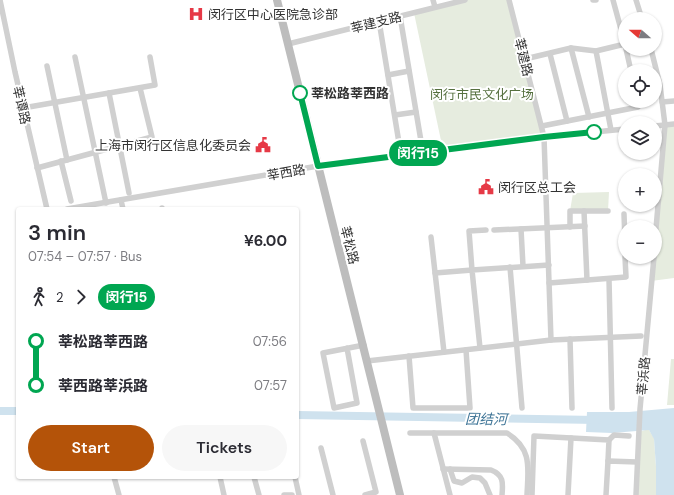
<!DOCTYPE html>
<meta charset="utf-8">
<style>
:root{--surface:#fff;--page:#f7f7f7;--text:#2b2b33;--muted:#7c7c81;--accent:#b45309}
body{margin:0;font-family:"DM Sans","Noto Sans SC",sans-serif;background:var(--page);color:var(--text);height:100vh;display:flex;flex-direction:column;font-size:15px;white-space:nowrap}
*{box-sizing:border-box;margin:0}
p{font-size:13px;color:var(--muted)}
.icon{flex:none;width:22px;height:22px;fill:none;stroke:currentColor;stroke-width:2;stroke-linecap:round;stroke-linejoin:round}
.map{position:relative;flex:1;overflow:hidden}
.drawer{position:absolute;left:16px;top:207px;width:283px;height:272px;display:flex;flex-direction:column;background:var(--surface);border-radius:4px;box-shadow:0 1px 3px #0004}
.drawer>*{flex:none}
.badge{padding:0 8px;border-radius:13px;font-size:14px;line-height:26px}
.needle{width:26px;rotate:290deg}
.tools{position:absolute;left:618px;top:12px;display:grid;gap:8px}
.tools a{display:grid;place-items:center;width:44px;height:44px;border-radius:50%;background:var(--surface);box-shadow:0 1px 3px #0004;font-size:20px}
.map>.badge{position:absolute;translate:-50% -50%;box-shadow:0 0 0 2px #fff}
.legs{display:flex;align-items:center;gap:6px;height:44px;padding:0 12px;font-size:13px}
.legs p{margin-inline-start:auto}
.headline{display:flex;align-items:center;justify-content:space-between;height:68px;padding:0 12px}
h1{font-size:22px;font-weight:600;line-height:30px}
.action{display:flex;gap:8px;margin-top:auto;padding:8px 12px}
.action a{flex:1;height:46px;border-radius:24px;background:var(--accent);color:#fff;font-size:16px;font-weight:600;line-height:46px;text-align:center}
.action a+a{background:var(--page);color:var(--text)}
ul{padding:0 12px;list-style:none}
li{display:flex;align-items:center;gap:14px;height:44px;font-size:15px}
li i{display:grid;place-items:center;width:6px;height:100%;margin:0 5px;background:currentColor}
li i::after{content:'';width:10px;height:10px;margin:-5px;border:3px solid;border-radius:50%;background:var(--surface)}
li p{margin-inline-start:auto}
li:first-child i{background:linear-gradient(#0000 50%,currentColor 0)}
li:last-child i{background:linear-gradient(currentColor 50%,#0000 0)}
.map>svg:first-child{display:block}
.green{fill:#e6ecdf}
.water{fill:#cfe2ee}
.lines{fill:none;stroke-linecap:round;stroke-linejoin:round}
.canal{stroke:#cfe2ee;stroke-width:8}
.minor{stroke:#d0d0d0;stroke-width:5.5}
.secondary{stroke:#bdbdbd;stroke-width:8}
.line-1-casing{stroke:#fff;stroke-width:9}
.line-1{stroke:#00a651;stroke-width:6}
.stop-1-dot{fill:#fff;stroke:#00a651;stroke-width:2}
.labels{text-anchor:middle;stroke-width:4;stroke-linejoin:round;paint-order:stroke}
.poi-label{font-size:13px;fill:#333;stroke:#fff;text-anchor:start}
.street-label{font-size:13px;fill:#333;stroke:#fff}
.stop-label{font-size:13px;font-weight:bold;fill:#333;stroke:#fff;text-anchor:start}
.park-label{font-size:13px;fill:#56703f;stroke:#fff}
.water-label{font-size:14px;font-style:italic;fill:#3f7597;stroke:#fff}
</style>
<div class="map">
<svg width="674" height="495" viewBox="0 0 674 495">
<rect width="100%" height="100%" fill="#fff"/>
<!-- green -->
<g class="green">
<path d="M465 0H509L544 137 443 150 414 13Z"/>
<path d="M674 124V278L651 281 655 257V240L665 125Z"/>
<path d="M609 192 608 211H570L573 193Z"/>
<path d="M671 359H674V405H667Z"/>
<path d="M645 430H649L654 438 656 467V495H635L639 432Z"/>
</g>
<!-- water -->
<path class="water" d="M674 408V495H656V467L654 439 649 430 612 433 586 432 587 412H629Z"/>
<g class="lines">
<!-- canal -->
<g class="canal">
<path d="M0 411H18"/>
<path d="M297 415 597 420"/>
</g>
<!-- minor -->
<g class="minor">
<path d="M0 0 15 72 47 209"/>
<path d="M433 0 435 7"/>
<path d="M509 0 544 137 551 340"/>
<path d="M593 0H596"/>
<path d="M613 0 625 44"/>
<path d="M636 0 642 19"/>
<path d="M400 16 423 153"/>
<path d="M379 21 401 155"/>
<path d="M288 44 465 0"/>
<path d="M571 48 589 117"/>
<path d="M626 49 631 71"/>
<path d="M651 49 660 85 665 125 655 240"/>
<path d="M596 51 611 130"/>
<path d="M550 54 567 121"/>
<path d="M75 57 106 203"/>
<path d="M525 59 571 48 596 51 625 44"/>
<path d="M47 66 67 160"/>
<path d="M388 75 409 71"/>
<path d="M109 93 129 193"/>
<path d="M662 102 674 101"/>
<path d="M23 108 155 85 150 57"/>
<path d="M395 115 416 112"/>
<path d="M542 126 638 107 637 101"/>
<path d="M655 126 674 124"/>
<path d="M61 161 71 201"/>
<path d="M37 168 152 137 140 88"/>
<path d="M121 200 123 209"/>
<path d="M162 208V209"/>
<path d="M67 209 318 166 544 137 625 129"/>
<path d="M584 211 587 280"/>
<path d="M624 214 625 242"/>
<path d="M570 227V211H608"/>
<path d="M521 229 523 266"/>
<path d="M494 230 585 226"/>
<path d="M431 237 444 352"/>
<path d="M510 267 522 408"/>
<path d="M435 273 472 270 469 231 486 230"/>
<path d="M609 279 612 408"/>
<path d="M549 283 626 277 625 257"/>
<path d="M570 339 572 408"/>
<path d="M347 348 357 403 334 408 323 353 364 345"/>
<path d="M480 348 472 270 549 265"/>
<path d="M409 356 413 408H470L466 350"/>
<path d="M367 361 551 340 641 336"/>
<path d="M410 433H507C533 449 528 469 527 495"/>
<path d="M434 433 450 495"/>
<path d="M609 440 614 435 629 436"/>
<path d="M363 441 376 492 365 495"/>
<path d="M321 448 333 495"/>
<path d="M443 469 491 470C504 475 503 483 502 495"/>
<path d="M450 469 454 481 462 483 472 477 480 478 485 483 490 495"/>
<path d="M114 477 119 495"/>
<path d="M220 477 224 495"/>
<path d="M254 477 259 495"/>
<path d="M295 477 299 495"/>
<path d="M284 495H292"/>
<path d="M532 495 534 436 609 440 608 461"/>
<path d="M568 495 571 438"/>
<path d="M606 495 608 461 637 462"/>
<path d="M636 495 640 409 654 257"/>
</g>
<!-- secondary -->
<path class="secondary" d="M277 0 400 495"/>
</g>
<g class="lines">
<defs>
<path id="line-1" d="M300 93 318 166 544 137 594 132"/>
</defs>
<!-- line-1 casing -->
<use href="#line-1" class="line-1-casing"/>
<!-- line-1 -->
<use href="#line-1" class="line-1"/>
</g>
<!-- icons -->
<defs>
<symbol id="hospital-bare" viewBox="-9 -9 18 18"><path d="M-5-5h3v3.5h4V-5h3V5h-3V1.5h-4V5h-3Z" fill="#e63946" stroke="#fff" stroke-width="2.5" paint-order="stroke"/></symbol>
<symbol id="civic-bare" viewBox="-9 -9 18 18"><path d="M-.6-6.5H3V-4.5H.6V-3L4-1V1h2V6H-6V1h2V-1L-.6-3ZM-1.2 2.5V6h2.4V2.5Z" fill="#e63946" stroke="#fff" stroke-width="2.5" paint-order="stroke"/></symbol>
</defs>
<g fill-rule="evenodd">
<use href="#hospital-bare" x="185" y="3" width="22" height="22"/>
<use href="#civic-bare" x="252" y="134" width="22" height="22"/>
<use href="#civic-bare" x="475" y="176" width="22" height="22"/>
</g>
<!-- markers -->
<g class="stop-1-dot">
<circle cx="300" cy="93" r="7"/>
<circle cx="594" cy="132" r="7"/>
</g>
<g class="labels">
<!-- poi labels -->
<g class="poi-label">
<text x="208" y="19">闵行区中心医院急诊部</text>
<text x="251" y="150" text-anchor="end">上海市闵行区信息化委员会</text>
<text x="498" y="192">闵行区总工会</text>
</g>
<!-- street labels -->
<g class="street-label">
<text transform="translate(376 22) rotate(-14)" y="5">莘建支路</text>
<text transform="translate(524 57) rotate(76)" y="5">莘建路</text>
<text transform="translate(22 105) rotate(77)" y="5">莘谭路</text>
<text transform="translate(286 172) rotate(-10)" y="5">莘西路</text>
<text transform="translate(350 245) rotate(76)" y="5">莘松路</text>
<text transform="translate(643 376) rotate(-85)" y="5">莘浜路</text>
</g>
<!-- stop labels -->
<g class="stop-label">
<text x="311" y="98">莘松路莘西路</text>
</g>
<!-- park labels -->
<g class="park-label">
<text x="482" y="99">闵行市民文化广场</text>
</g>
<!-- water labels -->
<g class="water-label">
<text transform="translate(486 419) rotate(1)" y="5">团结河</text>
</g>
</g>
</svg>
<div class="tools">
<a><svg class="needle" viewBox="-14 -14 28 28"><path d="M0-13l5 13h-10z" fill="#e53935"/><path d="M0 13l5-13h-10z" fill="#7c7c81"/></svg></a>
<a><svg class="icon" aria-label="locate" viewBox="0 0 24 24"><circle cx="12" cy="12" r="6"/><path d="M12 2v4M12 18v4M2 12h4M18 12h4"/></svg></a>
<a><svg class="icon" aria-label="layers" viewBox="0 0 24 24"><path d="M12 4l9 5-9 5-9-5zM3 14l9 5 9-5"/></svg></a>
<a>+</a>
<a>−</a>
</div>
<b class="badge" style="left:418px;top:153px;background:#00a651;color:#fff">闵行15</b>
<section class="drawer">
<div class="headline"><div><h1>3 min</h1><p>07:54 – 07:57 · Bus</p></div><b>¥6.00</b></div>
<div class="legs"><svg class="icon" aria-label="walk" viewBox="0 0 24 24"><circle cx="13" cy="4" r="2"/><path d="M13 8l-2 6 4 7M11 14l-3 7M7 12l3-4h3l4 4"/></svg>2<svg class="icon" aria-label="forward" viewBox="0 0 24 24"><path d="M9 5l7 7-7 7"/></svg><b class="badge" style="background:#00a651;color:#fff">闵行15</b></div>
<ul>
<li><i style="color:#00a651"></i><b>莘松路莘西路</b><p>07:56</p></li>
<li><i style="color:#00a651"></i><b>莘西路莘浜路</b><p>07:57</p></li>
</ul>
<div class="action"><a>Start</a><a>Tickets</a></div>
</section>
</div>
